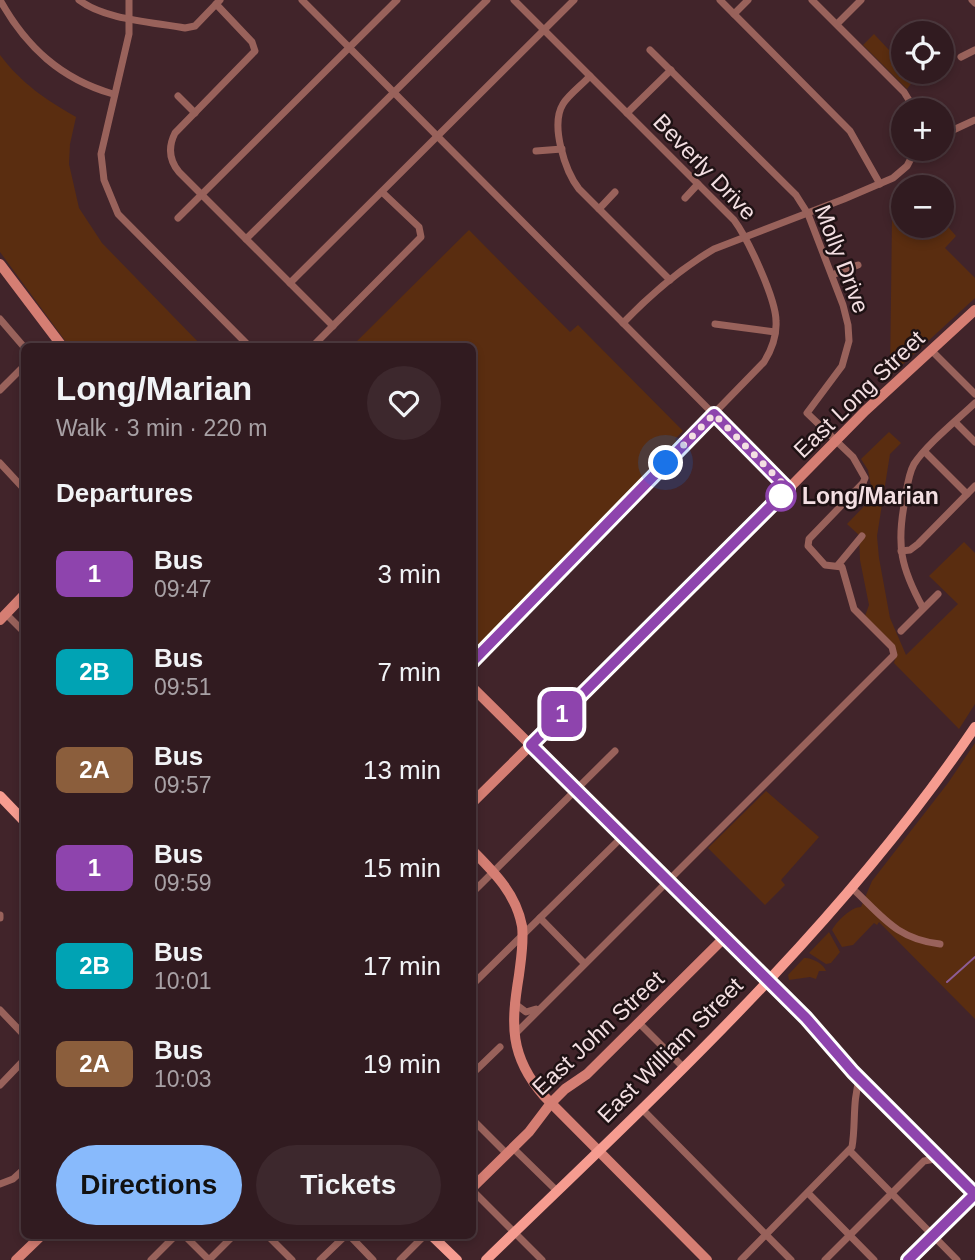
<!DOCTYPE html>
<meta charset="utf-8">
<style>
:root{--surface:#311b20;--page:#3d282d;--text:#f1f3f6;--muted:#a8a1a5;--line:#4c393e;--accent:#88bafc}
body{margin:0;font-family:Arial,sans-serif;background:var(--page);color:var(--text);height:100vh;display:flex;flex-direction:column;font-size:26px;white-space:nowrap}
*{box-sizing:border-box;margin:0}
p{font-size:23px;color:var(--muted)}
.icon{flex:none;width:38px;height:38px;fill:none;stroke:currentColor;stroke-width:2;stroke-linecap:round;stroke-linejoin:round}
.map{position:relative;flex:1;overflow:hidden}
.drawer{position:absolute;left:21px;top:343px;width:455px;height:896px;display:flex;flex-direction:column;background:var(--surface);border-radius:10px;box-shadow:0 4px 10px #0003,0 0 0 2px var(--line)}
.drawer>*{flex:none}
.badge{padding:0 14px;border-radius:10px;font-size:24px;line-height:46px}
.fabs{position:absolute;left:891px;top:21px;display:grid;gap:14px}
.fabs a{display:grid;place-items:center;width:63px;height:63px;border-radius:50%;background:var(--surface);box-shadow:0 4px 10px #0003,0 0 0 2px var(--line);font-size:35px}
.you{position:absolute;width:35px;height:35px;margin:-18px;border:5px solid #fff;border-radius:50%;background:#1a73e8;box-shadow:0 0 0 10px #1a73e833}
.map>.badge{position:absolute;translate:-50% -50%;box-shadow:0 0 0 4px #fff}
h2{padding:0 35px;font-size:26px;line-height:63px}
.round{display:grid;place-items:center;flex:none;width:74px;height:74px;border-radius:37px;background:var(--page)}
.summary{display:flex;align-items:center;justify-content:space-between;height:119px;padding:0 35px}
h1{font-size:33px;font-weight:600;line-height:52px}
.action{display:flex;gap:14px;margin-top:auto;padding:14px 35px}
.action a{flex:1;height:80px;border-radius:42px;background:var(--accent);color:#111;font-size:28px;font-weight:600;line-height:80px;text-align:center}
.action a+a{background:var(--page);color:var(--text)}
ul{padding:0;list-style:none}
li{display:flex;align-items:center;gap:21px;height:98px;padding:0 35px}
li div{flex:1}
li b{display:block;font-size:26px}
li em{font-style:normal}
li .badge{min-width:77px;font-weight:700;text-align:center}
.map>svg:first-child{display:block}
.green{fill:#5a2d10}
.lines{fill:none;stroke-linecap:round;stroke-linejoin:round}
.stream{stroke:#8d5d96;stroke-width:2}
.street{stroke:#99625b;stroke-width:7}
.secondary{stroke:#d57e73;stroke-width:10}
.primary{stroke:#f69c90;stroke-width:10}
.line-casing{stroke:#fff;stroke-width:16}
.line{stroke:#8e44ad;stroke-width:10}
.walk{stroke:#f3dfe2;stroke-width:7;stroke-dasharray:0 12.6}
.stop-dot{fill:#fff;stroke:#8e44ad;stroke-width:3.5}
.labels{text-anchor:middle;stroke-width:5;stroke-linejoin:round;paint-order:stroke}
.street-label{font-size:23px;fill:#f3dfe2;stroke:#1f1214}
.stop-label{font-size:23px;font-weight:bold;fill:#f3dfe2;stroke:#1f1214;text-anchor:start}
</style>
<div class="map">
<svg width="975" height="1260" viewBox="0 0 975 1260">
<rect width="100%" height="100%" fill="#41242a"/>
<!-- green -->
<g class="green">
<path d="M874 34 903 65V72H909L913 81 907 89 863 45Z"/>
<path d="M0 55C21 83 46 100 76 117L70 144 69 164 79 208 102 243 202 346H69L0 252Z"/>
<path d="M892 219 901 226 903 224V226H942V220L956 236 945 248 975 278V298L890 376Z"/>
<path d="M469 230 570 332 578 325 683 431 675 439 677 441 473 652 472 346H352Z"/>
<path d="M889 432 901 443 890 454 877 536 879 558 890 618 906 655 958 604 929 576 964 542 975 553V704L959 729 894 663 897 652 865 616 869 605 860 560 859 535 847 524 873 497 868 470 861 459Z"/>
<path d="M975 743V1019L879 922 877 925 874 923 853 945 842 947 832 930C837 921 851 907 861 907L872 881 948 783Z"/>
<path d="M766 791 819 837 781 880 785 885 765 905 708 848Z"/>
<path d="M829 932 840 952 831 963 826 964 809 953Z"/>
<path d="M804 958C811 957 824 964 826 971H819L816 979 810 977 789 980 788 975Z"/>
</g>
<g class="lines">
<!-- stream -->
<path class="stream" d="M947 982 975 957"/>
<!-- street -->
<g class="street">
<path d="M0 0C26 47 61 79 113 94"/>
<path d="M79 0C105 20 153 22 185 28L195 26 220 0"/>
<path d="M129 0V34L101 154 104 180 118 214 249 346"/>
<path d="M302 0 788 489"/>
<path d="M720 0 850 131 880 184"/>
<path d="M812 0 904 92 915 110"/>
<path d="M972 0 975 3"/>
<path d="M216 4 252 42 255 51 175 133C168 147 169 160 179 172L333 326"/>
<path d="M734 14 748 0"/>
<path d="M837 24 861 0"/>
<path d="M961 57 975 50"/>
<path d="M590 76C582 85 569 94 563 104 550 125 565 171 579 189L670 280"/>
<path d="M178 96 195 113"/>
<path d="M627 113 671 70"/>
<path d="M951 131 975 120"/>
<path d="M536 151 562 149"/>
<path d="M685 198 698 184"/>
<path d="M599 209 615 192"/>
<path d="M178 218 397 0"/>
<path d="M246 239 487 0"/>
<path d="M832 275 858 265"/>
<path d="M290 283 574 0"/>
<path d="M0 319 24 347"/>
<path d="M623 323C650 295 680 269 714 249L844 199 893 178 907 166 916 149"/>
<path d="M715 324 775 332"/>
<path d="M313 346 421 237 419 227 382 192"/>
<path d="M932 351 975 394"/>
<path d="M0 390 24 366"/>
<path d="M955 422 975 442"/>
<path d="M925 452 967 494"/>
<path d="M0 463 24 489"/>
<path d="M901 551 910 550 918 544 975 486"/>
<path d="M838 565 862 536"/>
<path d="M923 608C901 568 896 546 905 500 907 488 908 475 914 464 927 444 957 420 975 403"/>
<path d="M6 614 24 632"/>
<path d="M901 631 938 594"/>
<path d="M472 662 764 362C772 349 777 336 776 321 776 299 748 239 734 220L514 0"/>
<path d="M472 713H473"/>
<path d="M852 888C882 916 896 939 940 944"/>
<path d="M472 893 615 751"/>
<path d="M0 915V918"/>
<path d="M540 918 584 963"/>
<path d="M472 985 623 836"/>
<path d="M514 1003 526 1012 536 1009"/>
<path d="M0 1010 24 1035"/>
<path d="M639 1023 683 1067"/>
<path d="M515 1034 894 655 892 647 854 609 842 567 825 565 808 546 809 539 863 483 865 478 853 457 807 413 842 366 849 341 848 325 843 305 808 214 796 195 650 50"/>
<path d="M472 1074 500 1047"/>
<path d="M0 1085 24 1060"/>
<path d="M642 1109 791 1260"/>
<path d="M472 1119 507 1154"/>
<path d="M513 1148 557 1191"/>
<path d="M850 1151 957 1260"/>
<path d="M0 1184 13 1179 24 1169"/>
<path d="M472 1190 542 1260"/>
<path d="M808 1193 874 1260"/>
<path d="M185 1236 209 1260"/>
<path d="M268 1236 292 1260"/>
<path d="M350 1236 373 1260"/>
<path d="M151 1260 175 1236"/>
<path d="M209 1260 233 1236"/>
<path d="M320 1260 345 1236"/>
<path d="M400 1260 424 1236"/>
<path d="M741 1260 852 1147C856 1124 852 1101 860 1078"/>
<path d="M825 1260 924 1161 940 1158"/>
</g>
<!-- secondary -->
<g class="secondary">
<path d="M0 264 62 346"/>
<path d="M0 620 24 595"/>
<path d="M472 687 806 1018 853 1072 975 1194 908 1260"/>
<path d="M472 803 747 531 865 411 975 310"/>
<path d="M472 850C495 873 516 894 522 926 524 942 521 959 519 975 511 1024 509 1056 544 1096L707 1260"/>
<path d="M472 1188 529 1132 551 1103 565 1089 587 1074 724 938"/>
<path d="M16 1260 41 1236"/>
</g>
<!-- primary -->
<g class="primary">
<path d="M0 796 24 821"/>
<path d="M432 1236 457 1260"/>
<path d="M486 1260C659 1092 839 928 975 727"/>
</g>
</g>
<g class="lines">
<defs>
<path id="line" d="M472 662 714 414 788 489 531 745 806 1018 853 1072 975 1194 908 1260"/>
</defs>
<!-- line casing -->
<use href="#line" class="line-casing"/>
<!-- line -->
<use href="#line" class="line"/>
<!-- walk -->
<path class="walk" d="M666 463 714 414 788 489 781 496"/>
</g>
<!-- markers -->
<circle class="stop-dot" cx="781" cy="496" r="14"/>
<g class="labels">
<!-- street labels -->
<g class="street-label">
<text transform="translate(705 167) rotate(46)" y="8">Beverly Drive</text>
<text transform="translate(842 259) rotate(69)" y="8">Molly Drive</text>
<text transform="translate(859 394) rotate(-44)" y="8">East Long Street</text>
<text transform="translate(598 1033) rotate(-43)" y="8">East John Street</text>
<text transform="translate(670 1050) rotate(-45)" y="8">East William Street</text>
</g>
<!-- stop labels -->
<g class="stop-label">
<text x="802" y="504">Long/Marian</text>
</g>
</g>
</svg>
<div class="fabs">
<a><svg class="icon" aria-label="locate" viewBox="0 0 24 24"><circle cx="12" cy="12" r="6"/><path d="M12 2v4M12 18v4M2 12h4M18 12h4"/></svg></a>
<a>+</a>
<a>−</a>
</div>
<div class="you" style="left:666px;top:463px"></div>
<b class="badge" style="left:562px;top:714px;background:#8e44ad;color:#fff">1</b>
<section class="drawer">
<div class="summary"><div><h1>Long/Marian</h1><p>Walk · 3 min · 220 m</p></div><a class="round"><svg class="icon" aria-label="heart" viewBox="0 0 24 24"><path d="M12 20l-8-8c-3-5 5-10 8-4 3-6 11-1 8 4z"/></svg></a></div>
<h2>Departures</h2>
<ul>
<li><span class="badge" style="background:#8e44ad;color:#fff">1</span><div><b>Bus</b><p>09:47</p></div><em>3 min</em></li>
<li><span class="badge" style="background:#00a3b4;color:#fff">2B</span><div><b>Bus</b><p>09:51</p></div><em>7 min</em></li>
<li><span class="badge" style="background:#8b5e3c;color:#fff">2A</span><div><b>Bus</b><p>09:57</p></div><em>13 min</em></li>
<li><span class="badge" style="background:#8e44ad;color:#fff">1</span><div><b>Bus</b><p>09:59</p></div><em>15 min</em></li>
<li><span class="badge" style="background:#00a3b4;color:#fff">2B</span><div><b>Bus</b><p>10:01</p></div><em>17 min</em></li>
<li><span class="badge" style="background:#8b5e3c;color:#fff">2A</span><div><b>Bus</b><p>10:03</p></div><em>19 min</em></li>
</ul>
<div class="action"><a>Directions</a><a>Tickets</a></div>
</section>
</div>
